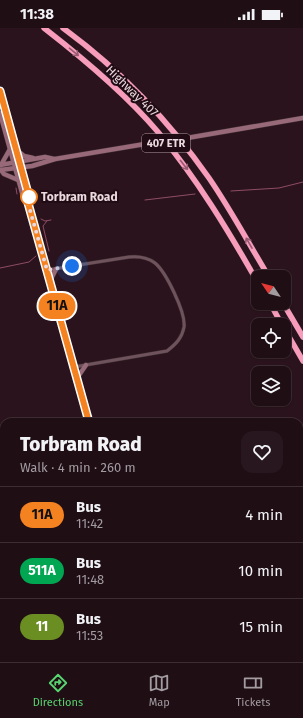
<!DOCTYPE html>
<meta charset="utf-8">
<style>
:root{--surface:#200e15;--page:#28171e;--text:#f1f3f6;--muted:#a29ca0;--line:#3d2e34;--accent:#57d570}
body{margin:0;font-family:"Fira Sans",sans-serif;background:var(--page);color:var(--text);height:100vh;display:flex;flex-direction:column;font-size:15px;white-space:nowrap}
*{box-sizing:border-box;margin:0}
p{font-size:13px;color:var(--muted)}
.icon{flex:none;width:22px;height:22px;fill:none;stroke:currentColor;stroke-width:2;stroke-linecap:round;stroke-linejoin:round}
.map{position:relative;flex:1;overflow:hidden}
.sheet{position:absolute;left:0px;top:390px;width:303px;height:244px;display:flex;flex-direction:column;background:var(--surface);border-radius:12px 12px 0 0;box-shadow:0 1px 3px #0004,0 0 0 1px var(--line)}
.sheet>*{flex:none}
.badge{padding:0 8px;border-radius:13px;font-size:14px;line-height:26px}
.needle{width:26px;rotate:305deg}
.tools{position:absolute;left:251px;top:242px;display:grid;gap:8px}
.tools a{display:grid;place-items:center;width:40px;height:40px;border-radius:8px;background:var(--surface);box-shadow:0 1px 3px #0004,0 0 0 1px var(--line);font-size:20px}
.you{position:absolute;width:20px;height:20px;margin:-10px;border:3px solid #fff;border-radius:50%;background:#1a73e8;box-shadow:0 0 0 6px #1a73e833}
.map>.badge{position:absolute;translate:-50% -50%;box-shadow:0 0 0 2px #fff}
.round{display:grid;place-items:center;flex:none;width:42px;height:42px;border-radius:12px;background:var(--page)}
.overview{display:flex;align-items:center;justify-content:space-between;height:68px;padding:0 20px}
h1{font-size:19px;font-weight:800;line-height:30px}
ul{padding:0;list-style:none}
li{display:flex;align-items:center;gap:12px;height:56px;padding:0 20px;border-top:1px solid var(--line)}
li div{flex:1}
li b{display:block;font-size:15px}
li em{font-style:normal}
li .badge{min-width:44px;font-weight:700;text-align:center}
.status{display:flex;justify-content:space-between;align-items:center;height:28px;padding:0 20px;background:var(--surface);direction:ltr}
.status svg{height:11px;fill:currentColor}
.tabs{display:flex;justify-content:space-around;align-items:center;height:56px;border-top:1px solid var(--line);background:var(--surface);font-size:11px;color:var(--muted)}
.tabs a{display:grid;justify-items:center;gap:2px}
.tabs .selected{color:var(--accent)}
.map>svg:first-child{display:block}
.lines{fill:none;stroke-linecap:round;stroke-linejoin:round}
.stream{stroke:#8f4d65;stroke-width:1}
.street-casing{stroke:#3d2d31;stroke-width:4}
.secondary-casing{stroke:#3d2d31;stroke-width:5.5}
.highway-casing{stroke:#3d2d31;stroke-width:6}
.street{stroke:#6f535c;stroke-width:3}
.secondary{stroke:#986979;stroke-width:4.5}
.highway{stroke:#f89cbc;stroke-width:5.5}
.rail-casing{stroke:#8b777e;stroke-width:2.5}
.rail{stroke:#200a13;stroke-width:1;stroke-dasharray:3;stroke-linecap:butt}
.secondary-bridge-casing{stroke:#3d2d31;stroke-width:5.5;stroke-linecap:butt}
.secondary-bridge{stroke:#986979;stroke-width:4.5}
.oneway{stroke:#975a70}
.line-casing{stroke:#fff;stroke-width:9}
.line{stroke:#f58220;stroke-width:6}
.walk{stroke:#ead9de;stroke-width:4;stroke-dasharray:0 7.2}
.stop-dot{fill:#fff;stroke:#f58220;stroke-width:2}
.labels{text-anchor:middle;stroke-width:4;stroke-linejoin:round;paint-order:stroke}
.shield{fill:#200a13;stroke:#ad9ba1;stroke-width:1}
.shield-label{font-size:11px;font-weight:bold;fill:#ead9de}
.street-label{font-size:12px;fill:#ead9de;stroke:#200a13}
.stop-label{font-size:12px;font-weight:bold;fill:#ead9de;stroke:#200a13;text-anchor:start}
</style>
<div class="status"><b>11:38</b><svg viewBox="0 0 49 12"><path d="M0 12V9h3v3zM5 12V6h3v6zM10 12V3h3v9zM15 12V0h3v12zM26 1h20v11H26zM47 4h2v5h-2z"/></svg></div>
<div class="map">
<svg width="303" height="634" viewBox="0 0 303 634">
<rect width="100%" height="100%" fill="#2a131c"/>
<g class="lines">
<!-- stream -->
<g class="stream">
<path d="M16 160 17 166"/>
<path d="M231 163 279 160 303 154"/>
<path d="M145 172 195 166"/>
<path d="M41 191 45 193 51 192"/>
<path d="M47 193 43 198 49 223"/>
<path d="M0 240 29 234 36 228"/>
<path d="M0 509H4"/>
<path d="M59 630 61 634"/>
</g>
<defs>
<path id="street" d="M47 242 129 229C139 228 147 229 155 235 166 244 186 285 184 299 182 310 176 316 167 323L74 339"/>
<g id="secondary">
<path d="M0 62 29 169 28 175 89 394"/>
<path d="M0 85 24 172 28 175"/>
<path d="M187 110 303 90"/>
<path d="M18 123 24 128 33 130"/>
<path d="M0 137 45 129 54 131"/>
<path d="M1 137 10 121"/>
<path d="M0 142 32 138 55 131 157 114"/>
<path d="M1 142 4 146 18 152"/>
<path d="M50 253 56 241"/>
<path d="M77 350 86 337"/>
<path d="M159 630 168 634"/>
<path d="M148 634 150 630"/>
<path d="M190 634 217 630"/>
</g>
<g id="highway">
<path d="M44 0C84 31 125 65 158 104 197 151 228 202 258 255"/>
<path d="M63 0C119 41 169 93 209 150 231 182 249 216 269 249"/>
<path d="M270 275 282 297"/>
<path d="M283 275 303 309"/>
<path d="M284 300 303 333"/>
</g>
</defs>
<!-- street casing -->
<use href="#street" class="street-casing"/>
<!-- secondary casing -->
<use href="#secondary" class="secondary-casing"/>
<!-- highway casing -->
<use href="#highway" class="highway-casing"/>
<!-- street -->
<use href="#street" class="street"/>
<!-- secondary -->
<use href="#secondary" class="secondary"/>
<!-- highway -->
<use href="#highway" class="highway"/>
<defs>
<g id="rail">
<path d="M0 422 4 436"/>
<path d="M299 622 303 611"/>
<path d="M143 630 144 634"/>
<path d="M300 634 303 626"/>
</g>
</defs>
<!-- rail casing -->
<use href="#rail" class="rail-casing"/>
<!-- rail -->
<use href="#rail" class="rail"/>
<defs>
<g id="secondary-bridge">
<path d="M157 114 187 110"/>
<path d="M299 617 303 616"/>
</g>
</defs>
<!-- secondary-bridge casing -->
<use href="#secondary-bridge" class="secondary-bridge-casing"/>
<!-- secondary-bridge -->
<use href="#secondary-bridge" class="secondary-bridge"/>
</g>
<!-- one-way arrows -->
<defs><path id="oneway-shaft" d="M-6 0H5M1.5-3L5.5 0L1.5 3" fill="none" stroke-width="1.6" stroke-linecap="round" stroke-linejoin="round"/></defs>
<g class="oneway">
<use href="#oneway-shaft" transform="translate(74 24) rotate(40)"/>
<use href="#oneway-shaft" transform="translate(184 137) rotate(52)"/>
<use href="#oneway-shaft" transform="translate(249 215) rotate(-120)"/>
</g>
<g class="lines">
<defs>
<path id="line" d="M0 63 29 169 28 175 89 394"/>
</defs>
<!-- line casing -->
<use href="#line" class="line-casing"/>
<!-- line -->
<use href="#line" class="line"/>
<!-- walk -->
<path class="walk" d="M29 169 28 175 47 242 72 238"/>
</g>
<!-- markers -->
<circle class="stop-dot" cx="29" cy="169" r="8"/>
<g class="labels">
<!-- shield labels -->
<rect class="shield" x="142" y="106" width="48" height="18" rx="3"/>
<g class="shield-label">
<text x="166" y="119">407 ETR</text>
</g>
<!-- street labels -->
<g class="street-label">
<text transform="translate(132 63) rotate(44)" y="4">Highway 407</text>
</g>
<!-- stop labels -->
<g class="stop-label">
<text x="41" y="173">Torbram Road</text>
</g>
</g>
</svg>
<div class="tools">
<a><svg class="needle" viewBox="-14 -14 28 28"><path d="M0-13l5 13h-10z" fill="#e53935"/><path d="M0 13l5-13h-10z" fill="#a29ca0"/></svg></a>
<a><svg class="icon" aria-label="locate" viewBox="0 0 24 24"><circle cx="12" cy="12" r="6"/><path d="M12 2v4M12 18v4M2 12h4M18 12h4"/></svg></a>
<a><svg class="icon" aria-label="layers" viewBox="0 0 24 24"><path d="M12 4l9 5-9 5-9-5zM3 14l9 5 9-5"/></svg></a>
</div>
<div class="you" style="left:72px;top:238px"></div>
<b class="badge" style="left:57px;top:278px;background:#f58220;color:#111">11A</b>
<section class="sheet">
<div class="overview"><div><h1>Torbram Road</h1><p>Walk · 4 min · 260 m</p></div><a class="round"><svg class="icon" aria-label="heart" viewBox="0 0 24 24"><path d="M12 20l-8-8c-3-5 5-10 8-4 3-6 11-1 8 4z"/></svg></a></div>
<ul>
<li><span class="badge" style="background:#f58220;color:#111">11A</span><div><b>Bus</b><p>11:42</p></div><em>4 min</em></li>
<li><span class="badge" style="background:#00a651;color:#fff">511A</span><div><b>Bus</b><p>11:48</p></div><em>10 min</em></li>
<li><span class="badge" style="background:#6b8e23;color:#fff">11</span><div><b>Bus</b><p>11:53</p></div><em>15 min</em></li>
</ul>
</section>
</div>
<nav class="tabs">
<a class="selected"><svg class="icon" aria-label="directions" viewBox="0 0 24 24"><path d="M12 3l9 9-9 9-9-9zM9 14v-3h6M13 9l2 2-2 2"/></svg>Directions</a>
<a><svg class="icon" aria-label="map" viewBox="0 0 24 24"><path d="M3 6l6-2 6 2 6-2v14l-6 2-6-2-6 2zM9 4v14M15 6v14"/></svg>Map</a>
<a><svg class="icon" aria-label="tickets" viewBox="0 0 24 24"><path d="M3 7h18v10H3zM15 7v10"/></svg>Tickets</a>
</nav>
